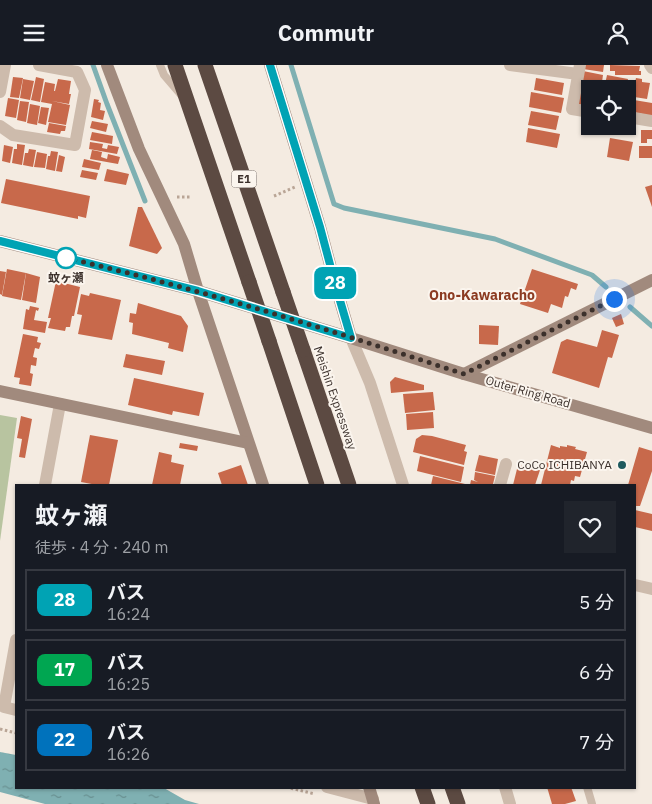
<!DOCTYPE html>
<html lang="ja">
<meta charset="utf-8">
<style>
:root{--surface:#171b24;--page:#20242c;--text:#f1f3f6;--muted:#9ea1a6;--line:#363941}
body{margin:0;font-family:"IBM Plex Sans","Noto Sans JP",sans-serif;background:var(--page);color:var(--text);height:100vh;display:flex;flex-direction:column;font-size:19px;white-space:nowrap}
*{box-sizing:border-box;margin:0}
p{font-size:16px;color:var(--muted)}
.icon{flex:none;width:28px;height:28px;fill:none;stroke:currentColor;stroke-width:2;stroke-linecap:round;stroke-linejoin:round}
.map{position:relative;flex:1;overflow:hidden}
.details{position:absolute;left:15px;top:419px;width:621px;height:305px;display:flex;flex-direction:column;background:var(--surface);border-radius:0px;box-shadow:0 1px 4px #0004}
.details>*{flex:none}
.badge{padding:0 10px;border-radius:8px;font-size:18px;line-height:32px}
.fabs{position:absolute;left:581px;top:15px;display:grid;gap:10px}
.fabs a{display:grid;place-items:center;width:55px;height:55px;border-radius:0px;background:var(--surface);box-shadow:0 1px 4px #0004;font-size:25px}
.you{position:absolute;width:25px;height:25px;margin:-12px;border:4px solid #fff;border-radius:50%;background:#1a73e8;box-shadow:0 0 0 8px #1a73e833}
.map>.badge{position:absolute;translate:-50% -50%;box-shadow:0 0 0 2px #fff}
.round{display:grid;place-items:center;flex:none;width:52px;height:52px;border-radius:0px;background:var(--page)}
.overview{display:flex;align-items:center;justify-content:space-between;height:85px;padding:0 20px}
h1{font-size:24px;font-weight:700;line-height:38px}
ul{padding:0;list-style:none}
li{display:flex;align-items:center;gap:15px;height:62px;margin:0 10px 8px;padding:0 10px;border:2px solid var(--line);border-radius:0px}
li div{flex:1}
li b{display:block;font-size:19px}
li em{font-style:normal}
li .badge{min-width:55px;font-weight:700;text-align:center}
header{display:flex;justify-content:space-between;align-items:center;height:65px;padding:0 20px;background:var(--surface);font-size:22px;font-weight:700}
.map>svg:first-child{display:block}
.pitch{fill:#b8c4a0}
.water{fill:url(#water-ripples)}
.lines{fill:none;stroke-linecap:round;stroke-linejoin:round}
.stream{stroke:#7fb0b2;stroke-width:5}
.building{fill:#c8694b}
.path{stroke:#b9a596;stroke-width:3;stroke-dasharray:2.5 2.5;stroke-linecap:butt}
.lane{stroke:#cdbbac;stroke-width:8}
.street{stroke:#cdbbac;stroke-width:12}
.secondary{stroke:#a18a7d;stroke-width:12}
.highway{stroke:#5c4a42;stroke-width:15}
.highway-bridge{stroke:#5c4a42;stroke-width:15}
.line-casing{stroke:#fff;stroke-width:11}
.line{stroke:#00a3b4;stroke-width:8}
.walk{stroke:#3b302b;stroke-width:5;stroke-dasharray:0 9}
.stop-dot{fill:#fff;stroke:#00a3b4;stroke-width:2.5}
.poi-dot{fill:#1f5a5e;stroke:#fbf5ee;stroke-width:2}
.labels{text-anchor:middle;stroke-width:4;stroke-linejoin:round;paint-order:stroke}
.shield{fill:#fbf5ee;stroke:#756b66;stroke-width:1}
.shield-label{font-size:11px;font-weight:bold;fill:#3b302b}
.stop-label{font-size:12px;font-weight:bold;fill:#3b302b;stroke:#fbf5ee}
.street-label{font-size:12px;fill:#3b302b;stroke:#fbf5ee}
.poi-label{font-size:12px;fill:#3b302b;stroke:#fbf5ee;text-anchor:end}
.neighbourhood-label{font-size:14px;font-weight:bold;fill:#8c3b22;stroke:#fbf5ee}
</style>
<header><svg class="icon" aria-label="menu" viewBox="0 0 24 24"><path d="M4 6h16M4 12h16M4 18h16"/></svg>Commutr<svg class="icon" aria-label="person" viewBox="0 0 24 24"><circle cx="12" cy="8" r="4"/><path d="M4 21q1-7 8-7t8 7"/></svg></header>
<div class="map">
<svg width="652" height="739" viewBox="0 0 652 739">
<defs>
<pattern id="water-ripples" width="26" height="14" patternUnits="userSpaceOnUse" patternTransform="scale(1.25)"><rect width="26" height="14" fill="#7fb0b2"/><path d="M2 4q2-2 4 0t4 0M15 11q2-2 4 0t4 0" fill="none" stroke="#699091"/></pattern>
</defs>
<rect width="100%" height="100%" fill="#f4ebe1"/>
<!-- pitch -->
<path class="pitch" d="M0 350 17 353 0 476Z"/>
<!-- water -->
<path class="water" d="M0 687 16 690V722H148L153 724V723H164L185 735 199 739H45L0 727Z"/>
<g class="lines">
<!-- stream -->
<g class="stream">
<path d="M93 0 107 39 145 136"/>
<path d="M291 0 334 139 344 143 495 174 592 210 606 222"/>
<path d="M630 242 652 261"/>
</g>
</g>
<!-- building -->
<g class="building">
<path d="M584 0H604L603 7 583 4Z"/>
<path d="M610 0 640 1 639 6H641V10H615V6H610Z"/>
<path d="M583 6 603 10 601 24H590V41L577 39Z"/>
<path d="M607 10 628 14 626 24H604Z"/>
<path d="M13 12 23 13 19 33 10 32Z"/>
<path d="M36 12 44 14 40 37 31 35Z"/>
<path d="M536 13 564 18 562 30 534 25Z"/>
<path d="M636 13 642 14V17L650 18 647 34 628 31 630 16 635 17Z"/>
<path d="M23 14 34 16 30 35 20 33Z"/>
<path d="M58 14 71 16 69 29H71L69 39 52 36 70 40 66 60 48 57 52 39 41 37 45 17 55 19 54 26H55Z"/>
<path d="M531 27 564 33 561 48 529 42Z"/>
<path d="M8 33 19 35 16 53 5 51Z"/>
<path d="M94 34 99 35 98 37 101 38 100 45 105 46 103 55 91 52Z"/>
<path d="M628 34 652 38V51L628 46Z"/>
<path d="M20 36 29 37 26 57 17 55Z"/>
<path d="M30 39 40 41 37 60 27 58Z"/>
<path d="M41 42 49 43 46 60 38 58Z"/>
<path d="M531 46 559 51 556 65 528 60Z"/>
<path d="M92 56 108 59 106 67 90 63Z"/>
<path d="M49 58 66 61 65 66H61L60 69 47 67Z"/>
<path d="M528 63 560 69 557 83 526 77Z"/>
<path d="M641 65H652V74H647V78H641Z"/>
<path d="M92 67 113 71 112 79 90 75Z"/>
<path d="M610 73 633 77 629 96 607 92Z"/>
<path d="M90 77 103 79 102 83 107 84 108 80 119 82 117 89 89 84Z"/>
<path d="M17 79 25 80 22 100 12 98 14 84H17Z"/>
<path d="M4 80 13 82 10 98 2 96Z"/>
<rect x="639" y="81" width="13" height="12"/>
<path d="M29 84 36 85 33 102 23 100 25 88H28Z"/>
<path d="M92 85 102 87 101 92 107 94 108 89 120 92 118 99 90 94Z"/>
<path d="M51 86 58 87 55 106 46 104 48 91H50Z"/>
<path d="M37 87 47 89 45 103 34 102Z"/>
<path d="M59 90 65 92 62 107 56 106Z"/>
<path d="M84 94 101 98 99 105 82 102Z"/>
<path d="M107 104 129 109 126 120 104 116Z"/>
<path d="M82 105 98 108 96 115 80 112Z"/>
<path d="M6 114 90 131 86 153 78 151V154L1 138Z"/>
<path d="M652 120V142L645 122Z"/>
<path d="M138 142H142L162 183 157 189 129 181Z"/>
<path d="M7 204 26 208 21 235 2 231Z"/>
<path d="M532 204 578 219 576 225 571 223 568 232 565 231 562 243 551 239 548 248 520 239Z"/>
<path d="M0 206 6 207 2 230 0 229Z"/>
<path d="M26 208 40 212 36 238 22 235Z"/>
<path d="M56 216 80 222 74 251H72L70 262H66L65 266 48 263 51 253H48Z"/>
<path d="M90 228 121 235 112 275 78 269 82 250 77 249 81 229 89 231Z"/>
<path d="M138 238 181 251 188 261 183 287 168 283 169 278 132 269 133 258 129 257 130 248 136 249Z"/>
<path d="M30 241 39 243 38 246 36 245 34 255 47 257 45 268 23 264 26 244 29 245Z"/>
<path d="M621 249 624 259 616 262 612 253Z"/>
<path d="M479 260 499 261 498 280 479 279Z"/>
<path d="M602 265 619 270 612 293 608 292 599 323 552 308 561 277 567 274 597 282Z"/>
<path d="M23 269 38 272 37 277 41 278 39 284 35 283 33 292 37 293 36 301 31 300 30 308 33 309 31 321 19 319 20 313 14 312Z"/>
<path d="M126 289 165 296 162 310 123 302Z"/>
<path d="M395 312 424 320V325L391 328 390 317Z"/>
<path d="M134 313 204 328 199 351 173 346 172 350 128 340Z"/>
<path d="M433 327 435 345 405 348 403 329Z"/>
<path d="M433 347 434 363 407 365 406 349Z"/>
<path d="M21 351 32 354 25 393 19 392 22 374 17 373Z"/>
<path d="M90 370 118 375 109 420H97L81 417Z"/>
<path d="M422 370 432 371 466 380 464 386 467 387 464 400 413 387 416 374Z"/>
<path d="M180 378 198 381 197 386 179 383Z"/>
<path d="M551 380 560 383V381L567 382V380L576 382 575 384 587 387 580 412 575 411 574 416 571 415 570 420H541Z"/>
<path d="M639 382 652 386V406L640 441H635V420H628Z"/>
<path d="M159 387 172 390 171 397 184 400 180 420H152Z"/>
<path d="M479 390 498 394 495 410 475 406Z"/>
<path d="M420 391 464 402 461 417 417 406Z"/>
<path d="M241 400 248 420H222L218 408Z"/>
<path d="M518 400 540 405 535 420H513Z"/>
<path d="M475 407 495 411 493 419 470 420 471 415 478 417 474 415Z"/>
<path d="M433 411 465 419V420H431Z"/>
<path d="M635 445 652 449V466L635 462Z"/>
<path d="M547 722H571L576 736 565 739H552Z"/>
</g>
<g class="lines">
<!-- path -->
<g class="path">
<path d="M274 131 295 122"/>
<path d="M177 132H191"/>
<path d="M0 664 16 668"/>
<path d="M286 722 315 729"/>
</g>
<!-- lane -->
<g class="lane">
<path d="M160 0 164 10 182 31"/>
<path d="M587 722 592 739"/>
</g>
<!-- street -->
<g class="street">
<path d="M510 0 578 9"/>
<path d="M580 0 572 44 590 47"/>
<path d="M650 0 652 3"/>
<path d="M0 27 5 0"/>
<path d="M628 52 652 56"/>
<path d="M0 61 13 70 75 80 85 25 77 7 39 0"/>
<path d="M351 273 370 318 403 420"/>
<path d="M45 420 60 339"/>
<path d="M500 420 506 399"/>
<path d="M635 520 652 524"/>
<path d="M16 575 4 642 16 645"/>
<path d="M327 722 373 734"/>
<path d="M505 722 510 739"/>
</g>
<!-- secondary -->
<g class="secondary">
<path d="M107 0 139 84 184 179 198 226 263 420"/>
<path d="M270 0 320 162 336 222 351 273"/>
<path d="M0 176 198 226 351 273 464 309 652 363"/>
<path d="M464 309 652 215"/>
<path d="M0 326 248 378"/>
<path d="M369 722 374 739"/>
</g>
<!-- highway -->
<g class="highway">
<path d="M175 0 249 217"/>
<path d="M205 0 283 227"/>
<path d="M269 276 317 420"/>
<path d="M303 285 349 420"/>
<path d="M422 722 428 739"/>
<path d="M452 722 458 739"/>
</g>
<!-- highway-bridge -->
<g class="highway-bridge">
<path d="M249 217 269 276"/>
<path d="M283 227 303 285"/>
</g>
</g>
<g class="lines">
<defs>
<path id="line" d="M0 176 198 226 351 273 336 222 320 162 270 0"/>
</defs>
<!-- line casing -->
<use href="#line" class="line-casing"/>
<!-- line -->
<use href="#line" class="line"/>
<!-- walk -->
<path class="walk" d="M66 193C201 224 333 266 464 309L614 234"/>
</g>
<!-- markers -->
<circle class="stop-dot" cx="66" cy="193" r="10"/>
<circle class="poi-dot" cx="622" cy="400" r="5"/>
<g class="labels">
<!-- shield labels -->
<rect class="shield" x="231.5" y="105.5" width="25" height="17" rx="4"/>
<g class="shield-label">
<text x="244" y="118">E1</text>
</g>
<!-- stop labels -->
<g class="stop-label">
<text x="66" y="217">蚊ヶ瀬</text>
</g>
<!-- street labels -->
<g class="street-label">
<text transform="translate(528 327) rotate(16)" y="4">Outer Ring Road</text>
<text transform="translate(335 333) rotate(71)" y="4">Meishin Expressway</text>
</g>
<!-- poi labels -->
<g class="poi-label">
<text x="612" y="404">CoCo ICHIBANYA</text>
</g>
<!-- neighbourhood labels -->
<g class="neighbourhood-label">
<text x="482" y="235">Ono-Kawaracho</text>
</g>
</g>
</svg>
<div class="fabs">
<a><svg class="icon" aria-label="locate" viewBox="0 0 24 24"><circle cx="12" cy="12" r="6"/><path d="M12 2v4M12 18v4M2 12h4M18 12h4"/></svg></a>
</div>
<div class="you" style="left:614px;top:234px"></div>
<b class="badge" style="left:335px;top:218px;background:#00a3b4;color:#fff">28</b>
<section class="details">
<div class="overview"><div><h1>蚊ヶ瀬</h1><p>徒歩 · 4 分 · 240 m</p></div><a class="round"><svg class="icon" aria-label="heart" viewBox="0 0 24 24"><path d="M12 20l-8-8c-3-5 5-10 8-4 3-6 11-1 8 4z"/></svg></a></div>
<ul>
<li><span class="badge" style="background:#00a3b4;color:#fff">28</span><div><b>バス</b><p>16:24</p></div><em>5 分</em></li>
<li><span class="badge" style="background:#00a651;color:#fff">17</span><div><b>バス</b><p>16:25</p></div><em>6 分</em></li>
<li><span class="badge" style="background:#0072bc;color:#fff">22</span><div><b>バス</b><p>16:26</p></div><em>7 分</em></li>
</ul>
</section>
</div>
